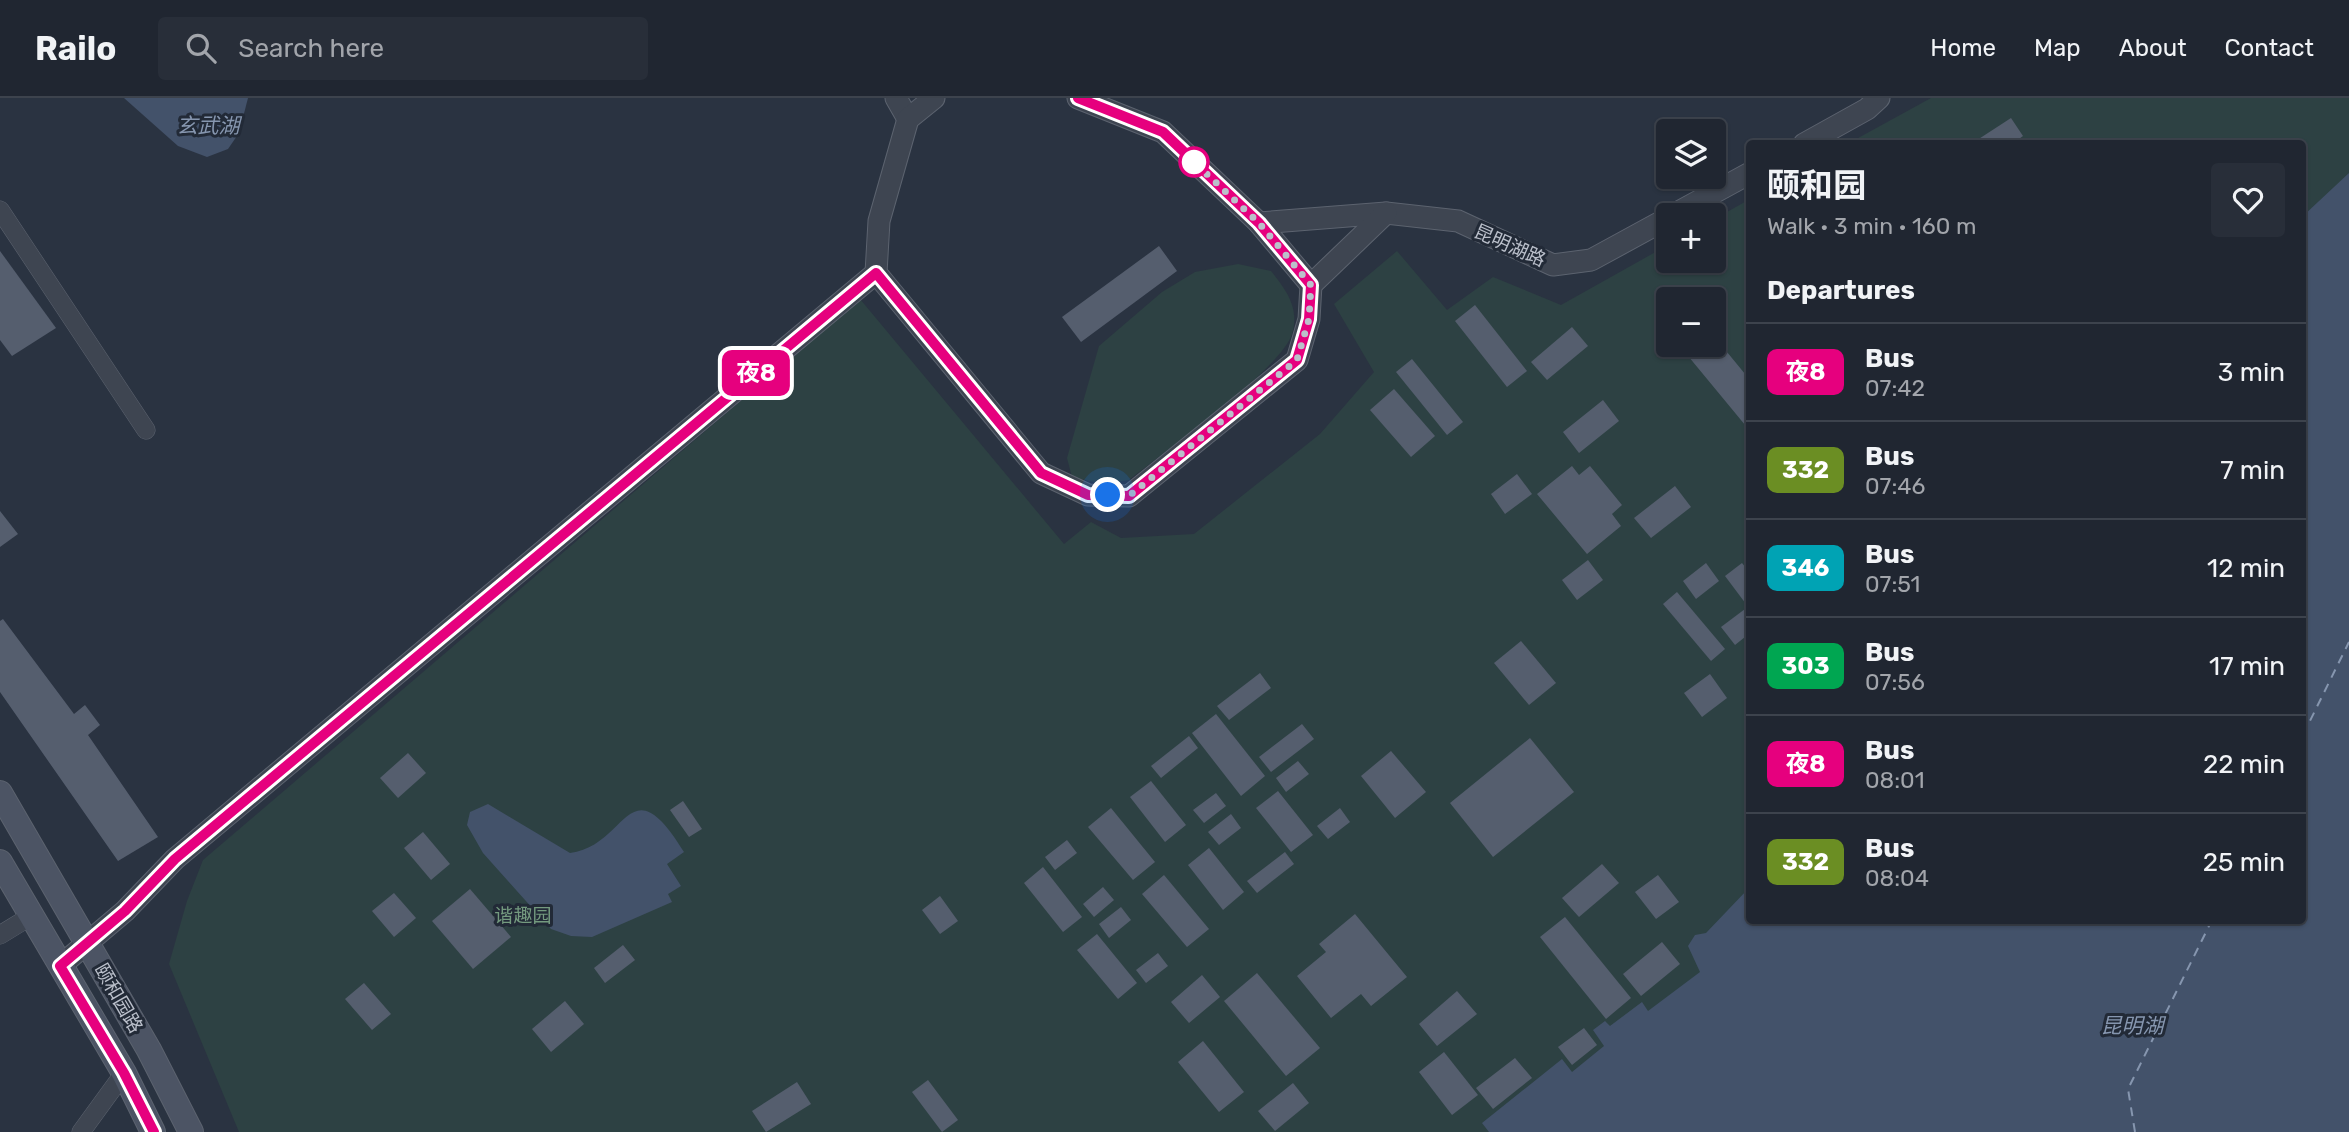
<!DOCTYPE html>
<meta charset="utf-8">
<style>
:root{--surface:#202631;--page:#282e39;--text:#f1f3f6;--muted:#a2a5ab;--line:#3d434d}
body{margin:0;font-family:Rubik,"Noto Sans SC",sans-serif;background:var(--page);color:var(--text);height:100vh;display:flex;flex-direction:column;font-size:26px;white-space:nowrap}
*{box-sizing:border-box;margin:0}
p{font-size:23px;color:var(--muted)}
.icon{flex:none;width:38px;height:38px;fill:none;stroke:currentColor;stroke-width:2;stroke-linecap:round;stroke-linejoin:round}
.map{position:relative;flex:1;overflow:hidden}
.details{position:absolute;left:1746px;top:42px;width:560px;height:784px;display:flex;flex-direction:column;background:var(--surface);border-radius:7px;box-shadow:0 2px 5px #0004,0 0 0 2px var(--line)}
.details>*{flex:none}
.badge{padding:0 14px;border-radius:10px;font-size:24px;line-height:46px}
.buttons{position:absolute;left:1656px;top:21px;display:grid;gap:14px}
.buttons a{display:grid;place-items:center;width:70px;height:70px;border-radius:7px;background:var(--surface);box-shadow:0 2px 5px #0004,0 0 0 2px var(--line);font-size:35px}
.you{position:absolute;width:35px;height:35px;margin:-18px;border:5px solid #fff;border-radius:50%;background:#1a73e8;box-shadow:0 0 0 10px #1a73e833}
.map>.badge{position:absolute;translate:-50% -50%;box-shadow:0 0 0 4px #fff}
h2{padding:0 21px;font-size:26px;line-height:63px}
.round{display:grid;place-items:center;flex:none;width:74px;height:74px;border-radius:7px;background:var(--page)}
.headline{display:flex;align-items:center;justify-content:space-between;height:119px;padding:0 21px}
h1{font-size:33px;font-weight:700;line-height:52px}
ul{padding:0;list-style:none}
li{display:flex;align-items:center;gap:21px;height:98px;padding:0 21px;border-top:2px solid var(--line)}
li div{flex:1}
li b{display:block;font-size:26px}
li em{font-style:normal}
li .badge{min-width:77px;font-weight:700;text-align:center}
header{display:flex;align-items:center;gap:42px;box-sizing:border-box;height:98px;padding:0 35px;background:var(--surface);border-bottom:2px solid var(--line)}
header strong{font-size:33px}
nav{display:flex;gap:38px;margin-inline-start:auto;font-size:24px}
.search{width:490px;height:63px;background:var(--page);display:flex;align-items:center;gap:18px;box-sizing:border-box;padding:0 24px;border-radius:7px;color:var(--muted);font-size:26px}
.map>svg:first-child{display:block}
.green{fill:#2d4143;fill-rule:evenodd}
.water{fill:#43526a}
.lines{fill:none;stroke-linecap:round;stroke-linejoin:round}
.ferry{stroke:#8696af;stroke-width:2;stroke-dasharray:9 7;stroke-linecap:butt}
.building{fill:#555e6e}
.minor-casing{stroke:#5c636f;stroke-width:19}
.tertiary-casing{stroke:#5c636f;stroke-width:23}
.secondary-casing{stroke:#5c636f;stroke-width:26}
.minor{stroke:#3e4551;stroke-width:18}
.tertiary{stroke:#3e4551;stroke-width:21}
.secondary{stroke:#4c5464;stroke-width:24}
.line-casing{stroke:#fff;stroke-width:16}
.line{stroke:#e6007e;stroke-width:10}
.walk{stroke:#bbc0cb;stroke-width:7;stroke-dasharray:0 12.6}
.stop-dot{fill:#fff;stroke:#e6007e;stroke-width:3.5}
.labels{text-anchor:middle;stroke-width:6;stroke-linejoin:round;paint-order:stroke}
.street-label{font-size:19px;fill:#bbc0cb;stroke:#222a37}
.park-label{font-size:19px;fill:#749a7f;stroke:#222a37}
.water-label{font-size:21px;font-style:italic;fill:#8696af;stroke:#222a37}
</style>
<header>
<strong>Railo</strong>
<div class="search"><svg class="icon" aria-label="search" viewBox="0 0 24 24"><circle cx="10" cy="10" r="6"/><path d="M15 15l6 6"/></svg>Search here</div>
<nav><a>Home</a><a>Map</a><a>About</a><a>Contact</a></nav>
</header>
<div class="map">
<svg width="2349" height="1034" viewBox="0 0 2349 1034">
<rect width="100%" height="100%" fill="#2a3341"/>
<!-- green -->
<g class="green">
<path d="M1931 0H2349V1034H239L169 866 187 803 203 762 860 201 1064 446 1091 424 1121 440 1194 436 1320 336 1374 274 1334 206 1397 153 1447 212 1493 179 1561 207 1668 147V163H1713V122L1750 101V822H2303V46L1849 45ZM1668 201H1713V247H1668Z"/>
<path d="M1238 166 1271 173C1286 192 1300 210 1292 236 1281 271 1163 355 1129 382L1103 386 1072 379 1067 360 1099 248 1162 194 1195 174Z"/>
</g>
<!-- water -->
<g class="water">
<path d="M124 0H248L239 35 228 51 207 59 178 48Z"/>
<path d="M2349 75V1034H1489L1482 1025 1562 961 1572 974 1604 948 1593 932 1605 923 1610 928 1642 904 1648 913 1700 874 1688 848 1695 837 1706 835 1748 791 1750 785V822H2303V118Z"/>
<path d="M488 706 570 755C628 748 628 663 684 754L667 766 681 788 668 796 672 804 592 839 571 838 551 831 483 755 467 727 470 714Z"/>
</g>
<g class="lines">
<!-- ferry -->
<g class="ferry">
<path d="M2303 637 2349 544"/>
<path d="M2135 1034 2128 991 2212 822"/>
</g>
</g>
<!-- building -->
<g class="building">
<path d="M2011 20 2023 38 2012 46H1971Z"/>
<path d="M1159 148 1177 173 1081 244 1062 219Z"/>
<path d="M0 153 56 230 12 258 0 242Z"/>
<path d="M1475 207 1527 273 1507 289 1455 223Z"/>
<path d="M1572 229 1588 248 1547 282 1531 264Z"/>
<path d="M1713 237 1750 282V333L1679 247H1713Z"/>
<path d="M1412 261 1463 324 1447 337 1396 274Z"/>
<path d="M1394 291 1435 338 1411 359 1370 312Z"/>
<path d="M1603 302 1619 323 1579 355 1563 334Z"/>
<path d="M1572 368 1579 377 1590 368 1622 407 1612 416 1621 428 1587 456 1537 396Z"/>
<path d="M1517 376 1532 396 1505 416 1491 396Z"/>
<path d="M1675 388 1691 409 1651 440 1634 420Z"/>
<path d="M0 413 18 436 0 449Z"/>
<path d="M1588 462 1603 482 1577 502 1562 482Z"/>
<path d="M1706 465 1719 483 1696 501 1683 483Z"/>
<path d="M1742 465 1750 475V504L1746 506 1725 478Z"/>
<path d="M1677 494 1725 551 1711 563 1663 506Z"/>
<path d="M1745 511 1750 518V535L1735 547 1721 529Z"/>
<path d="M3 521 74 616 85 607 100 627 88 637 158 739 118 763 0 594V523Z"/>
<path d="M1521 543 1556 585 1529 607 1494 565Z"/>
<path d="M1260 575 1271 590 1229 622 1217 608Z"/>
<path d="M1710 576 1727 600 1702 619 1684 595Z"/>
<path d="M1216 616 1265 678 1241 698 1192 635Z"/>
<path d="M1302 626 1314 641 1271 674 1259 659Z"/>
<path d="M1189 638 1198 650 1161 680 1151 668Z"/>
<path d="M1530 640 1574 694 1493 759 1450 705Z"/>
<path d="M1391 653 1426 694 1395 720 1361 678Z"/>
<path d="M408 655 426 675 398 700 380 680Z"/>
<path d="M1298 663 1309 676 1286 694 1276 680Z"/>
<path d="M1151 683 1186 727 1165 744 1130 699Z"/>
<path d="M1278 693 1313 737 1291 754 1256 710Z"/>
<path d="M1216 695 1226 708 1204 725 1193 712Z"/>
<path d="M683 703 702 731 689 739 670 712Z"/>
<path d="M1111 710 1155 764 1133 782 1088 729Z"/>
<path d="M1340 710 1350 724 1328 741 1317 728Z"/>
<path d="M1231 716 1241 730 1219 747 1208 734Z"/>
<path d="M423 734 450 766 431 782 404 750Z"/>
<path d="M1067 742 1077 755 1055 772 1045 759Z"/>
<path d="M1209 750 1244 794 1223 812 1188 767Z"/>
<path d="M1285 754 1294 766 1257 795 1247 783Z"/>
<path d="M1602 766 1619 785 1579 819 1562 800Z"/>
<path d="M1043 769 1082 819 1063 834 1024 785Z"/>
<path d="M1164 777 1209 831 1187 849 1142 796Z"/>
<path d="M1658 777 1679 804 1656 821 1635 794Z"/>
<path d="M1103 789 1114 802 1094 819 1083 806Z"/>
<path d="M470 791 511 839 473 871 432 823Z"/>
<path d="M394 795 416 820 394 839 372 813Z"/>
<path d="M940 798 958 823 940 836 922 812Z"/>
<path d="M1121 809 1131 822 1109 840 1099 826Z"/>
<path d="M1355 816 1407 879 1371 908 1361 896 1331 920 1297 878 1326 854 1319 846Z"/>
<path d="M1565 819 1631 900 1606 921 1540 839Z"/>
<path d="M1097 836 1137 885 1118 901 1077 852Z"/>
<path d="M1662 844 1680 866 1641 898 1623 876Z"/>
<path d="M623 847 635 862 605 885 594 870Z"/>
<path d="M1158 855 1168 868 1146 885 1136 872Z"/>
<path d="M1257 875 1320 950 1286 978 1224 903Z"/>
<path d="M1202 877 1220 899 1189 925 1171 904Z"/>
<path d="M364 885 391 916 372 932 345 901Z"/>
<path d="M1457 893 1477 916 1437 948 1419 926Z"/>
<path d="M565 903 584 926 551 954 532 931Z"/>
<path d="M1584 930 1597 947 1572 967 1558 949Z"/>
<path d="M1203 943 1244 994 1219 1014 1178 964Z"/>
<path d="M1444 954 1478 997 1452 1017 1419 974Z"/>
<path d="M1515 960 1532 980 1493 1011 1476 990Z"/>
<path d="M928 982 958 1022 942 1034 912 994Z"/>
<path d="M797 984 811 1006 766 1034 752 1013Z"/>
<path d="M1293 985 1309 1005 1275 1033 1258 1013Z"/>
</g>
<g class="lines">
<defs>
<g id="minor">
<path d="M0 112 146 332"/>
<path d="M0 837 31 818"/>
<path d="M81 1034 124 975"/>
</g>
<g id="tertiary">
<path d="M896 0 908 21"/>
<path d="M934 0 908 21 879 123 876 175 1041 375 1088 397 1129 398 1297 262 1309 221 1311 187 1259 125 1163 34 1078 0"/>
<path d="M1804 46 1867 11 1879 0"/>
<path d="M1673 117 1750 75"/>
<path d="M1259 125 1386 115 1458 123 1553 167 1591 162 1668 120"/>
<path d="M1311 187 1386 115"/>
<path d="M60 868 125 813 175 761 876 175"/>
</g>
<g id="secondary">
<path d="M0 695 149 952 191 1034"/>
<path d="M0 764 124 975 153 1034"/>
</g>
</defs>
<!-- minor casing -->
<use href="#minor" class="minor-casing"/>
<!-- tertiary casing -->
<use href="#tertiary" class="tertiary-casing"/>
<!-- secondary casing -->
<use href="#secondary" class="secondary-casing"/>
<!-- minor -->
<use href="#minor" class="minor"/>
<!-- tertiary -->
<use href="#tertiary" class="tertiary"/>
<!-- secondary -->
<use href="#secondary" class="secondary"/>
</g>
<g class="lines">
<defs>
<path id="line" d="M154 1034 124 975 60 868 125 813 175 761 876 175 1041 375 1088 397 1129 398 1297 262 1309 221 1311 187 1259 125 1163 34 1078 0"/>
</defs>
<!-- line casing -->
<use href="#line" class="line-casing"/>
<!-- line -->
<use href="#line" class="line"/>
<!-- walk -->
<path class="walk" d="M1108 397 1129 398 1297 262 1309 221 1311 187 1259 125 1194 64"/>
</g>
<!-- markers -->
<circle class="stop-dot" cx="1194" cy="64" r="14"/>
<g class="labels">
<!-- street labels -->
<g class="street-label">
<text transform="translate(1510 147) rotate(24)" y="7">昆明湖路</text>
<text transform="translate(119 900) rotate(60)" y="7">颐和园路</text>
</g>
<!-- park labels -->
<g class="park-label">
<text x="523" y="824">谐趣园</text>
</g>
<!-- water labels -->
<g class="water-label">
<text x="208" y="35">玄武湖</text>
<text x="2132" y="935">昆明湖</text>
</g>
</g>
</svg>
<div class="buttons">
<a><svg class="icon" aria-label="layers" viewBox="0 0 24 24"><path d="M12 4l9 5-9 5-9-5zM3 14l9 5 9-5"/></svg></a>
<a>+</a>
<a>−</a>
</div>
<div class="you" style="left:1108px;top:397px"></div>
<b class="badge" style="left:756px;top:275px;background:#e6007e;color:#fff">夜8</b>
<section class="details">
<div class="headline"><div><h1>颐和园</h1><p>Walk · 3 min · 160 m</p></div><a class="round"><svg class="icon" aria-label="heart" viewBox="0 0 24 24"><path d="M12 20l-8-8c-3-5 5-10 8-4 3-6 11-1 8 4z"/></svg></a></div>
<h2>Departures</h2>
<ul>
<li><span class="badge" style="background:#e6007e;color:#fff">夜8</span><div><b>Bus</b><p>07:42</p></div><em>3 min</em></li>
<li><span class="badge" style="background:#6b8e23;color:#fff">332</span><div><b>Bus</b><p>07:46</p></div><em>7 min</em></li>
<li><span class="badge" style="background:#00a3b4;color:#fff">346</span><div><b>Bus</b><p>07:51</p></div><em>12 min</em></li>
<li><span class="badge" style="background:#00a651;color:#fff">303</span><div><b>Bus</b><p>07:56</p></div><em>17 min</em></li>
<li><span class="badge" style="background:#e6007e;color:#fff">夜8</span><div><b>Bus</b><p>08:01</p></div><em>22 min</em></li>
<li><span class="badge" style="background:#6b8e23;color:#fff">332</span><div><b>Bus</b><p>08:04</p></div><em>25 min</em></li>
</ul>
</section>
</div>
